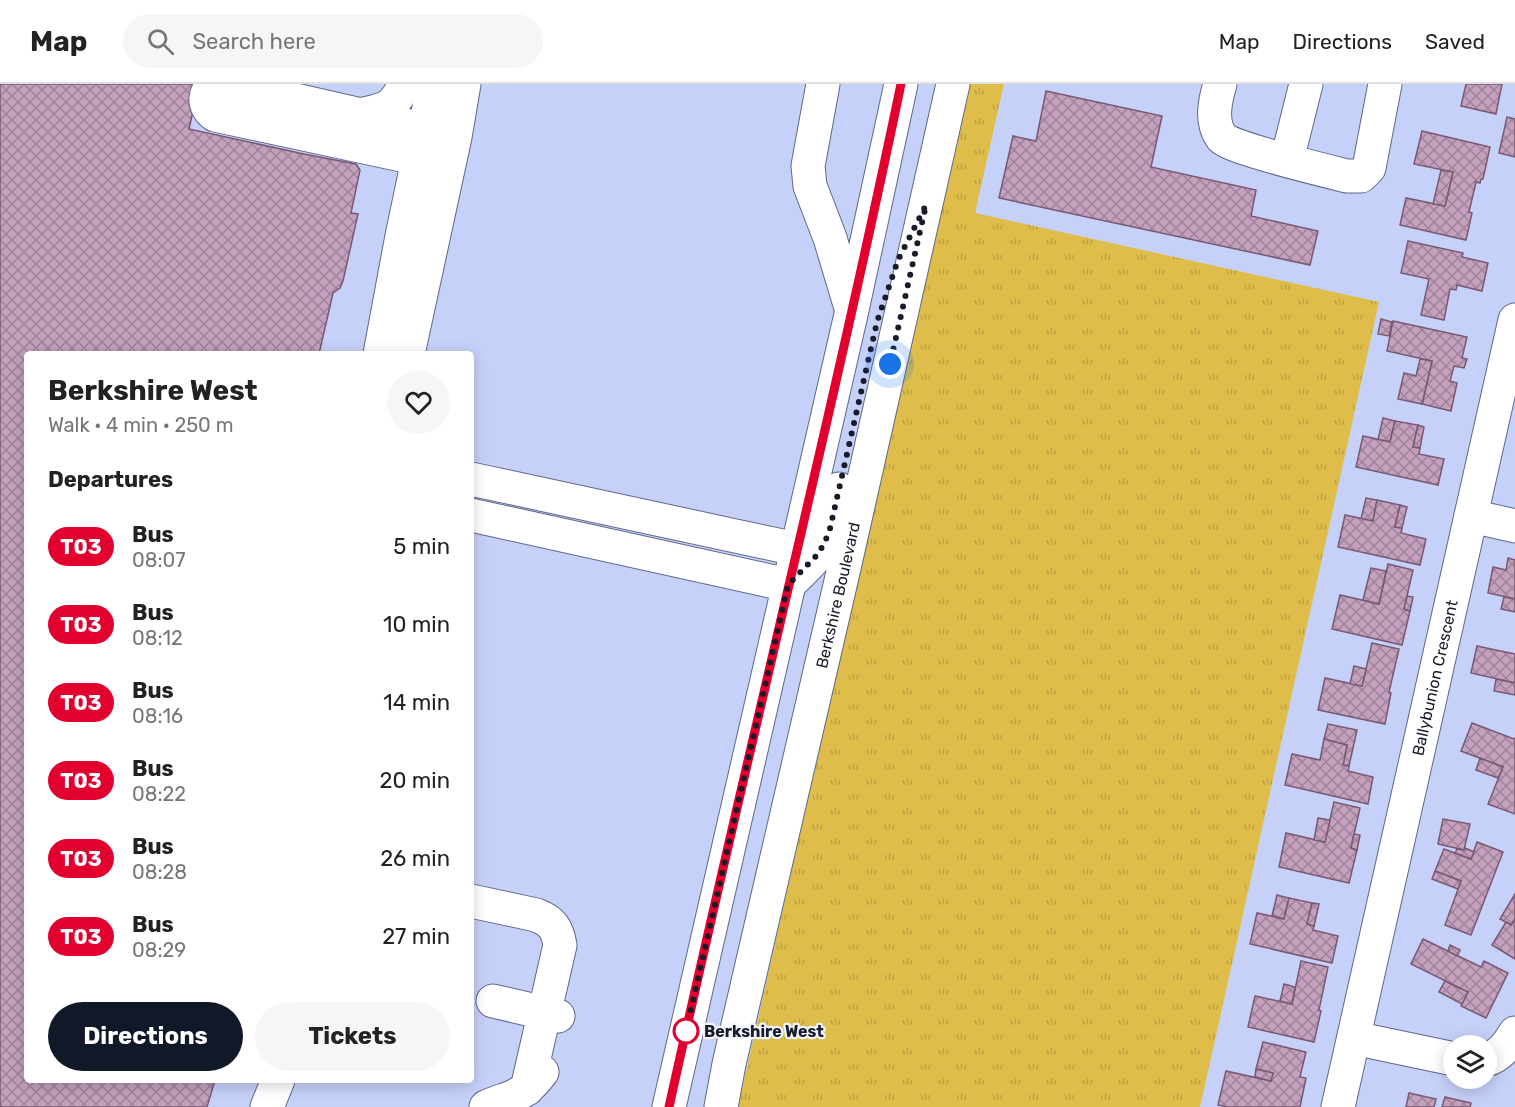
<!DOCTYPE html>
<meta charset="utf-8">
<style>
:root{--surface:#fff;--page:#f6f6f6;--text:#222;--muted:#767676;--line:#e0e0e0;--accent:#111827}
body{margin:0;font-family:Rubik,sans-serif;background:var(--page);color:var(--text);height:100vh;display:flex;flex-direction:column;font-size:22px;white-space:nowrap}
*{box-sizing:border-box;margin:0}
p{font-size:20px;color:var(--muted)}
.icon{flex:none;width:33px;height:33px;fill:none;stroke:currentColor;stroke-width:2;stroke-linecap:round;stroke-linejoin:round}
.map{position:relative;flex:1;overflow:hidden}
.drawer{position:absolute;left:24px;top:267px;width:450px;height:732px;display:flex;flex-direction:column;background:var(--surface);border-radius:6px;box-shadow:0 3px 15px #0003}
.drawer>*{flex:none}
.badge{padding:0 12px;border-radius:20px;font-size:21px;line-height:39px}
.fabs{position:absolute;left:1443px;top:951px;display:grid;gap:12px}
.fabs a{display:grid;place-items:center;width:54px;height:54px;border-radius:50%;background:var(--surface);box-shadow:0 3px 15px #0003;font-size:30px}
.you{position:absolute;width:30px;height:30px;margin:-15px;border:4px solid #fff;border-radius:50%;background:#1a73e8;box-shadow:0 0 0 9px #1a73e833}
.map>.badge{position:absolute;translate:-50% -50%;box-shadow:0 0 0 3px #fff}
h2{padding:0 24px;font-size:22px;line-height:54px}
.round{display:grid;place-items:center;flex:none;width:63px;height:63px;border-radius:32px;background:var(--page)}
.summary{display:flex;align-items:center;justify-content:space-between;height:102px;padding:0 24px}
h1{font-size:28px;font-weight:700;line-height:45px}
.action{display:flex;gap:12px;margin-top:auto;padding:12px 24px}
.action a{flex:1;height:69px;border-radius:36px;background:var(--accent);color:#fff;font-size:24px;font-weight:700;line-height:69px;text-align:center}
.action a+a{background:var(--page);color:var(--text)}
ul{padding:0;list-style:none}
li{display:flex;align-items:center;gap:18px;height:78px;padding:0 24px}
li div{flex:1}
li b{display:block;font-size:22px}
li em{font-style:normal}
li .badge{min-width:66px;font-weight:700;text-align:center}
header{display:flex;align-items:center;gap:36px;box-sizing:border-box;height:84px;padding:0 30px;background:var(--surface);border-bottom:2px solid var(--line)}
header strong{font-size:28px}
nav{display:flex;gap:33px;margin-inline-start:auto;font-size:21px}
.search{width:420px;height:54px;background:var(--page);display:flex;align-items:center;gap:15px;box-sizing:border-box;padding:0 21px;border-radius:33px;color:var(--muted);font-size:22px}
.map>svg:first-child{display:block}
.grass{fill:url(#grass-tufts)}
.building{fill:url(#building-cross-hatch);stroke:#785872;stroke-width:1.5}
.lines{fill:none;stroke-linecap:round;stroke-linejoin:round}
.minor-casing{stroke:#5e678b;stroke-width:35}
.minor{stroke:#fff;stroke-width:33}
.line-casing{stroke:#fff;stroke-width:14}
.line{stroke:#e2002f;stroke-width:9}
.walk{stroke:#181b2a;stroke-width:6;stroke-dasharray:0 10.8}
.stop-dot{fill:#fff;stroke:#e2002f;stroke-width:3}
.labels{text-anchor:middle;stroke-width:4.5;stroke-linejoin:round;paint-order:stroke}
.street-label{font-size:16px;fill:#181b2a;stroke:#f1f4fc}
.stop-label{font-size:16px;font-weight:bold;fill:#181b2a;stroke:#f1f4fc;text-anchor:start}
</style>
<header>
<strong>Map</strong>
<div class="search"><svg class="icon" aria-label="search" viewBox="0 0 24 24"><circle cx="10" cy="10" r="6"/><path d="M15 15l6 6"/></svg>Search here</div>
<nav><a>Map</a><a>Directions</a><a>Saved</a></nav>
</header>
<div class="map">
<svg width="1515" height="1023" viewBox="0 0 1515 1023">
<defs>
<pattern id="grass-tufts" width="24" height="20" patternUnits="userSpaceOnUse" patternTransform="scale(1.5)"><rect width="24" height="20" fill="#debd4b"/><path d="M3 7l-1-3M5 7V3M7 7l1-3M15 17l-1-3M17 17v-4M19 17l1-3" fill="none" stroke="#bea242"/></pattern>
<pattern id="building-cross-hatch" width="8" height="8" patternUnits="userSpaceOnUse" patternTransform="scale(1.5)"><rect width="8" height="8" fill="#c4a0bd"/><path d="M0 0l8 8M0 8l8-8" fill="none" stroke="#9e829a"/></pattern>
</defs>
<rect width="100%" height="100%" fill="#c6d1fa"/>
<!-- grass -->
<path class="grass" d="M970 0H1004L975 129 1379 218 1218 943 1200 1023H738Z"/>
<!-- building -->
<g class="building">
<path d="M0 0H199L189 45 304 70 356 80 360 86 351 129 358 130 343 197 340 204 333 209 319 270H27V996H215L207 1023H0Z"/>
<path d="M1466 0H1502L1496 30 1461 22Z"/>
<path d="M1046 7 1162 32 1151 83 1256 106 1251 132 1318 147 1310 181 999 114 1013 52 1036 57Z"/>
<path d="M1507 33 1515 35V73L1499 69Z"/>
<path d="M1422 47 1490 63 1483 95H1481L1480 99 1476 98 1469 128 1472 129 1466 156 1400 141 1406 114 1445 122 1453 88 1414 80Z"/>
<path d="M1441 86 1453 88 1445 122 1433 120Z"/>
<path d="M1408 157 1463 169 1462 173 1488 179 1482 207 1457 201 1456 206 1450 205 1444 236 1421 231 1429 195 1401 189Z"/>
<path d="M1381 235 1392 238 1389 252 1378 250Z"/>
<path d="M1393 237 1467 253 1462 274 1467 275 1464 284 1454 282 1450 297 1457 299 1451 327 1422 320 1432 277 1387 267Z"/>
<path d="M1420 275 1432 277 1422 320 1398 315 1404 289 1416 292Z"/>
<path d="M1383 334 1395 337 1390 358 1378 356Z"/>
<path d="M1395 337 1418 341 1413 363 1420 364 1419 370 1444 375 1438 401 1356 383 1363 352 1390 358Z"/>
<path d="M1418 341 1424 343 1420 364 1413 363Z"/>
<path d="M1366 414 1377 416 1373 437 1361 435Z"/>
<path d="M1377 416 1400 421 1395 443 1402 444 1401 449 1426 455 1420 481 1338 463 1345 431 1373 437Z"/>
<path d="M1400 421 1407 423 1402 444 1395 443Z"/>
<path d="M1508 474 1515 476V515L1488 509 1493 483 1506 486Z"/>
<path d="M1388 480 1413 486 1404 525 1410 527 1402 561 1332 545 1340 511 1379 520Z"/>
<path d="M1371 484 1386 487 1379 520 1363 516Z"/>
<path d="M1407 512 1413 513 1410 527 1404 525Z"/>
<path d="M1504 513 1515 515V528L1501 525Z"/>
<path d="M1372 559 1399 565 1389 608 1391 609 1385 640 1318 626 1325 594 1362 602Z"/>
<path d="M1477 562 1515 570V599L1471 589Z"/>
<path d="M1354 582 1366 585 1362 602 1350 600Z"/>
<path d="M1496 595 1515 599V611L1494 607Z"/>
<path d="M1472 639 1514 655 1515 654V730L1488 720 1503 683 1461 667Z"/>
<path d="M1328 640 1357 646 1349 682 1343 681 1347 661 1324 655Z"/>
<path d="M1324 655 1347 661 1343 681 1349 682 1348 687 1373 693 1368 720 1285 701 1292 670 1320 676Z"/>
<path d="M1480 674 1503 683 1498 694 1476 686Z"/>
<path d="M1334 718 1360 724 1351 764 1357 766 1349 799 1279 783 1286 749 1325 758Z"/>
<path d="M1318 734 1330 736 1325 758 1314 756Z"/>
<path d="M1443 735 1470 740 1464 766 1438 760Z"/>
<path d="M1354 750 1360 751 1357 766 1351 764Z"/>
<path d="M1477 758 1503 768 1471 851 1445 841 1461 797 1435 787 1444 765 1471 775Z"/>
<path d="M1465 764 1474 768 1471 775 1455 769 1457 765 1464 766Z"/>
<path d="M1435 787 1461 797 1458 805 1432 795Z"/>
<path d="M1515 810V835L1511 841 1500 835Z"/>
<path d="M1277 811 1289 814 1284 835 1272 832Z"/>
<path d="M1289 814 1312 819 1307 840 1314 842 1313 846 1338 852 1332 879 1250 860 1257 829 1284 835Z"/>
<path d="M1312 819 1319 820 1314 842 1307 840Z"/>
<path d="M1515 835V875L1492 861 1506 838 1511 841Z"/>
<path d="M1423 855 1481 883 1484 877 1508 889 1486 934 1461 922 1468 908 1411 880Z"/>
<path d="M1450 861 1460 866 1457 872 1448 867Z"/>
<path d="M1301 877 1328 883 1319 926 1321 927 1314 958 1248 943 1255 912 1292 920Z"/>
<path d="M1445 897 1468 908 1462 920 1439 908Z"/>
<path d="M1284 900 1295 903 1292 920 1280 917Z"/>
<path d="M1263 958 1306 968 1300 993 1306 994 1300 1023H1228L1218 1021 1226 987 1271 997 1273 989 1256 985Z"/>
<path d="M1256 985 1273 989 1271 997 1255 993Z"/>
<path d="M1409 1009 1436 1015 1434 1023H1406Z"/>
<path d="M1445 1013 1471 1019 1470 1023H1442Z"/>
</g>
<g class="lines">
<defs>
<g id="minor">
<path d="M217 0C203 6 202 22 215 31L448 81"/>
<path d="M225 0 445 50"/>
<path d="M823 0 808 82 810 102 830 154 851 224"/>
<path d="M1220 0C1215 17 1210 38 1222 54 1231 64 1327 87 1347 92H1361L1369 84 1385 0"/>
<path d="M359 31C386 25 392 26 405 0"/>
<path d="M1287 76 1306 0"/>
<path d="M380 270 402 152 434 0"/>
<path d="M408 270 455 53 464 0"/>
<path d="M471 395 796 465"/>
<path d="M471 431 788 501"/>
<path d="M1471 432 1515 442"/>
<path d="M788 501C798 491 810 481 818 470 832 453 834 426 839 405"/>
<path d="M471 817 536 831C552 837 557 844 560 861L527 1005"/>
<path d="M493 917 558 932"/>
<path d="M1354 954 1454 975"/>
<path d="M1486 976C1500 972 1508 961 1515 949"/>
<path d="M267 1023 278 996"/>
<path d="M486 1023C492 1020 498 1018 504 1016 521 1011 532 1002 542 988"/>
<path d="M669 1023 852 226 901 0"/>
<path id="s1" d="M721 1023 729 980 844 484 953 0"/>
<path id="s2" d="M1338 1023 1515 236"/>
</g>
</defs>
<!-- minor casing -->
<use href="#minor" class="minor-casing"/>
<!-- minor -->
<use href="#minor" class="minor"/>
</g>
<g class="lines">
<defs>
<path id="line" d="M669 1023C744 682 830 342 901 0"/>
</defs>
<!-- line casing -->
<use href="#line" class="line-casing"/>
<!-- line -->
<use href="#line" class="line"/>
<!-- walk -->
<path class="walk" d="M686 947 788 501 819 469 829 449 877 238 898 176 926 121 890 280"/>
</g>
<!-- markers -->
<circle class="stop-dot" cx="686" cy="947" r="12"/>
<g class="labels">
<!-- street labels -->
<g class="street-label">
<text dy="6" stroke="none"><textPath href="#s1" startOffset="525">Berkshire Boulevard</textPath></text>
<text dy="6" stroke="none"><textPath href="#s2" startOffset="440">Ballybunion Crescent</textPath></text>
</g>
<!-- stop labels -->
<g class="stop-label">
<text x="704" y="953">Berkshire West</text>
</g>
</g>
</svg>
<div class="fabs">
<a><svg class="icon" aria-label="layers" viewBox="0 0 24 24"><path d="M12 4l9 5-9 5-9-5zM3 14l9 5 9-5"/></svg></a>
</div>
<div class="you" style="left:890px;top:280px"></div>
<section class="drawer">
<div class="summary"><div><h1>Berkshire West</h1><p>Walk · 4 min · 250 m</p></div><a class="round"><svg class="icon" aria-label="heart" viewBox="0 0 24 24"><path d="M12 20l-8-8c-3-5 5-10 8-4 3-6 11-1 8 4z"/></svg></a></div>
<h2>Departures</h2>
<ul>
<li><span class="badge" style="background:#e2002f;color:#fff">T03</span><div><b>Bus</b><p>08:07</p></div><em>5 min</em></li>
<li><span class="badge" style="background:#e2002f;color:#fff">T03</span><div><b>Bus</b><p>08:12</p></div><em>10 min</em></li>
<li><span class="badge" style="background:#e2002f;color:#fff">T03</span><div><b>Bus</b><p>08:16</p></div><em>14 min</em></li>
<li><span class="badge" style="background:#e2002f;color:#fff">T03</span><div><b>Bus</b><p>08:22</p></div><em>20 min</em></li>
<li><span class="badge" style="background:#e2002f;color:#fff">T03</span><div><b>Bus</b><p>08:28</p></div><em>26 min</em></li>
<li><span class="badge" style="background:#e2002f;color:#fff">T03</span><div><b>Bus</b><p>08:29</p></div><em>27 min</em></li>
</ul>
<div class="action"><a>Directions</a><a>Tickets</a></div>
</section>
</div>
